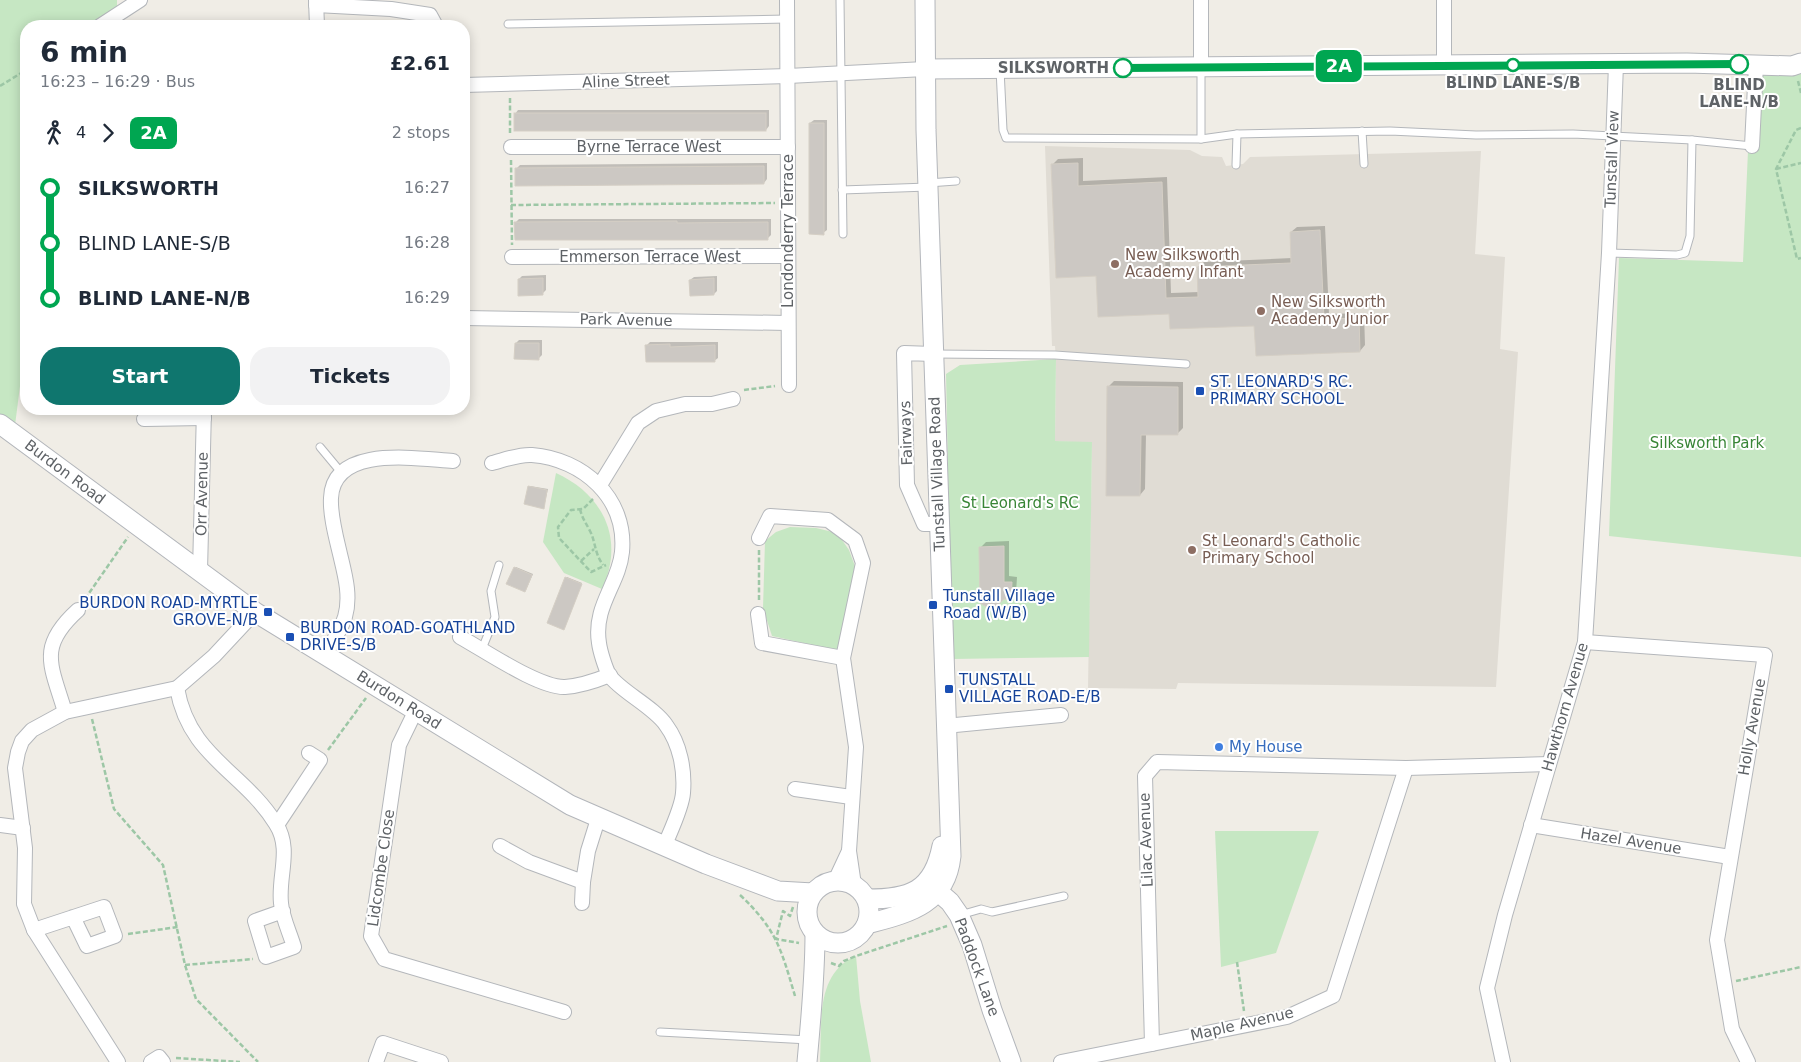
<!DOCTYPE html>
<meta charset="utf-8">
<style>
:root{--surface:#fff;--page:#f2f2f3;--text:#1f2937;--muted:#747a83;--accent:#0f766e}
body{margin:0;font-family:"DejaVu Sans",sans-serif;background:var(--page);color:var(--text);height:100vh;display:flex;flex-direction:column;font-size:19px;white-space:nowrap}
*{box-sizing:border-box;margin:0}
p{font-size:16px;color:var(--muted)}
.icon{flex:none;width:28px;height:28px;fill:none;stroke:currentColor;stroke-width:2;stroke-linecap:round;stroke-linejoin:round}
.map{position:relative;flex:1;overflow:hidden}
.side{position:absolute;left:20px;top:20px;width:450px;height:395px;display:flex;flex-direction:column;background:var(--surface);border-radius:20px;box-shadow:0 2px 12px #0003}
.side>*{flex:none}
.badge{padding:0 10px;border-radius:8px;font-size:18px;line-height:32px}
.map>.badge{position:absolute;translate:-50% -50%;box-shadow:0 0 0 2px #fff}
.legs{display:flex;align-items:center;gap:8px;height:55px;padding:0 20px;font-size:16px}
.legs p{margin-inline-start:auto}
.summary{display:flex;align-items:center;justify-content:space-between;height:85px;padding:0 20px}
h1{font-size:28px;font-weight:800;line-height:38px}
.button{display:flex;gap:10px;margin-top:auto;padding:10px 20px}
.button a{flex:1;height:58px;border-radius:20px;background:var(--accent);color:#fff;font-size:20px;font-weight:800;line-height:58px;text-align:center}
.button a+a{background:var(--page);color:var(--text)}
ul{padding:0 20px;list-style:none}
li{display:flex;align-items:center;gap:18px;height:55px;font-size:19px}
li i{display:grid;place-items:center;width:8px;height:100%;margin:0 6px;background:currentColor}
li i::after{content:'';width:12px;height:12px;margin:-6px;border:4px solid;border-radius:50%;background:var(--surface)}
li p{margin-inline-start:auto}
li:first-child i{background:linear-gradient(#0000 50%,currentColor 0)}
li:last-child i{background:linear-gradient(currentColor 50%,#0000 0)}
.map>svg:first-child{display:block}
.education{fill:#e0dcd4}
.green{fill:#c6e7c3}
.shadow{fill:#0003}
.building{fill:#ccc8c3;stroke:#d5cfc5}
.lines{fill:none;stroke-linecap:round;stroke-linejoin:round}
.lane-casing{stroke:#b4b7bb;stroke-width:9}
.street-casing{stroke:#b4b7bb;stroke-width:16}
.secondary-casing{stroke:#b3b6bb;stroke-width:21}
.path{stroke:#9dc7a6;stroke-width:2.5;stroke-dasharray:5 2.5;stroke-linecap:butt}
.lane{stroke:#fff;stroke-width:7}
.street{stroke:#fff;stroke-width:14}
.secondary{stroke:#fff;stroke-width:19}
.line-1-casing{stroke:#fff;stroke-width:11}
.line-1{stroke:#00a651;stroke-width:8}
.stop-1-dot{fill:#fff;stroke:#00a651;stroke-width:2.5}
.education-dot{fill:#8d6e63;stroke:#fff;stroke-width:2}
.transit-dot{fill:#1a4fb4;stroke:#fff;stroke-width:2}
.shop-dot{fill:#3f7fe0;stroke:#fff;stroke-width:2}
.labels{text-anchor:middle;stroke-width:4;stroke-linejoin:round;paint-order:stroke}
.stop-label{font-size:15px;font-weight:bold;fill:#5e6266;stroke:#fff}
.street-label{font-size:15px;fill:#5e6266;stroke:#fff}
.education-label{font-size:15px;fill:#785e54;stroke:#fff;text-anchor:start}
.transit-label{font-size:15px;fill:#164399;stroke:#fff;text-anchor:start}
.park-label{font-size:15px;fill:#388536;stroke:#fff}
.shop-label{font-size:15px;fill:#366cbe;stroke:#fff;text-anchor:start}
</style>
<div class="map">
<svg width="1801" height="1062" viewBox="0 0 1801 1062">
<rect width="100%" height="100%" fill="#f0ede6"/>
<!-- education -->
<path class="education" d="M1045 146 1190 150 1202 156 1222 157 1226 166 1243 164 1250 157 1481 151 1475 254 1505 257 1500 349 1518 352 1496 687 1178 683 1176 689 1088 688 1092 443 1055 441 1056 359 1055 346H1052Z"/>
<!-- green -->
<g class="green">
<path d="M0 0H117V26H26V354L24 355 14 433 0 424Z"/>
<path d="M1801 65V557L1609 536 1619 258 1743 262 1748 151 1759 68Z"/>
<path d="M1056 359 1055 441 1092 442 1089 657 952 659 946 374 960 365Z"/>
<path d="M556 473C604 495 625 540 602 589L564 573 543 542Z"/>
<path d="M790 527 816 528 837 533 849 550 856 569 842 649 835 650 772 636 763 608 765 541 776 532Z"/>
<path d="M1215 831H1319L1276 953 1221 967Z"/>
<path d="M856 956 860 1001 871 1062H820C822 1024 815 973 856 956Z"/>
</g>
<!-- shadow -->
<g class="shadow">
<path d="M518 110H769V126L766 130 515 114Z"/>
<path d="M814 120H827V230L823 233 810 123Z"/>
<path d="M1083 158V181L1167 177 1171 293 1199 292 1198 267 1204 262 1292 258 1291 232 1297 227 1325 226 1329 314 1364 313 1365 345 1360 351 1256 325 1171 313 1097 275 1053 164 1058 159Z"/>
<path d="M767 163V179L764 183 516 169 520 165Z"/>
<path d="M519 219H771V235L768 238 516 222Z"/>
<path d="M546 275V290L542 294 519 279 522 276Z"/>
<path d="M717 276V291L714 294 690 280 694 277Z"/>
<path d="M519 340H542V355L538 359 516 343Z"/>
<path d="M650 342H718V358L714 361 646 346Z"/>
<path d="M1114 381 1183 382V428L1177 434H1146L1145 489 1140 495 1108 387Z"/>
<path d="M530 486 548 489 544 507 529 487Z"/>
<path d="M1009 541V576L1017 577 1016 593 1011 599 1003 598 980 548 986 542Z"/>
<path d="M516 567 533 574 526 590 515 568Z"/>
<path d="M567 577 582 583 565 627 566 578Z"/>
</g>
<!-- building -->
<g class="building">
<rect x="514" y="113" width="252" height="18"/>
<path d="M809 123H824V235L809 234Z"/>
<path d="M1078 163V186L1162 182 1166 298 1198 297 1197 267 1291 263 1290 232 1320 230 1324 319 1359 318 1360 352 1256 356 1254 326 1170 329 1169 314 1098 317 1096 276 1056 278 1051 164Z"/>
<path d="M764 166V184L515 186V168Z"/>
<path d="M677 221V223L768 222V240H515L514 222Z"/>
<path d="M543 278V295L518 296V279Z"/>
<path d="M714 278V295L690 296 689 280Z"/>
<path d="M515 343H539V360L514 359Z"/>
<path d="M670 344V347L715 345V362H646L645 345Z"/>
<path d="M1107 386 1178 387V435H1141L1140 496H1106Z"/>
<path d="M528 486 547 490 544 509 524 504Z"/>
<path d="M1004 546V582H1012L1011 600 1004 599 992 610 980 603 979 547Z"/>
<path d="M514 567 532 575 525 592 506 584Z"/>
<path d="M565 577 582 584 564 630 547 623Z"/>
</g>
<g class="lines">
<defs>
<g id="lane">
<path d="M840 0 843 234"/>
<path d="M508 24 787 19"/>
<path d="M1000 69 1003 130 1006 138 1201 139 1237 134 1390 131 1476 135 1573 134 1692 140 1752 146"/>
<path d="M1362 131 1364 164"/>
<path d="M1201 139V68"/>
<path d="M1236 165 1237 134"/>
<path d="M928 183 956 181"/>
<path d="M842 190 928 187"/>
<path d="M1609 253 1677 255 1685 253 1690 236 1692 140"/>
<path d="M934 354 1055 355 1186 364"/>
<path d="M320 447 340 471"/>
<path d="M482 649 495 617 491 591 499 565"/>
<path d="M960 915 981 909 992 912 1064 896"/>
<path d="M660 1032 809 1040"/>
</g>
<g id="street">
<path d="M316 0 317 26"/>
<path d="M787 0 789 385"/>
<path d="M316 5 391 9 430 15 436 26"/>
<path d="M100 26 140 0"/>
<path d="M1444 65V0"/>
<path d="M1201 67V0"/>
<path d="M464 85 788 76 925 69"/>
<path d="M1752 146 1756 65"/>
<path d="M511 147H788"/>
<path d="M512 257 788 256"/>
<path d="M464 318 788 323"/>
<path d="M933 354 904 353 907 485 924 524H939"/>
<path d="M144 419 204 418"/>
<path d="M492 463C504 460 519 454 532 455 583 459 627 498 622 552 619 584 593 606 599 643 600 651 605 667 609 675 620 691 654 707 666 725 680 744 685 770 683 793 682 808 670 832 664 847"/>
<path d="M600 485 638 423 656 411 685 404H712L733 399"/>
<path d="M759 538 770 516 828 520 855 540 863 563 843 658 856 747 849 851 854 885"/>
<path d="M200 571 204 409"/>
<path d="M758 614 762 643 843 658"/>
<path d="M460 637C484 650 539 688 565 687 581 686 595 681 610 675"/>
<path d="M1585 642 1765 655 1717 940 1732 1029 1748 1062"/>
<path d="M325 654C332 643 341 630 345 617 351 596 345 575 340 554 336 537 330 515 331 498 333 444 418 459 453 461"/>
<path d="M177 688C189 757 243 771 276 824 292 849 278 876 281 903 282 917 290 933 294 947L266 957 255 921 283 911"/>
<path d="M416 710 399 745 371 936 384 959 564 1012"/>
<path d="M65 712C51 665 37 647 78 610"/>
<path d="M945 726 1061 715"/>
<path d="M795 789 851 797"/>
<path d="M0 825 23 828"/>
<path d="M277 825 320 760 309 753"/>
<path d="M1531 825 1730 857"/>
<path d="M500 846 529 862 583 882 588 851 598 819"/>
<path d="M835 881 849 851"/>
<path d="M582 903 583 882"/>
<path d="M34 930 104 907 115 936 87 946 73 917"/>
<path d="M1152 1044 1145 776 1157 762 1406 768 1549 764"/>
<path d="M118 1062 34 930 24 904 25 848 15 768 18 752 22 741 32 730 65 712 177 688 214 656 255 612"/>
<path d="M151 1062 159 1057 163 1062"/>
<path d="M376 1062 383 1043 441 1062"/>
<path d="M1061 1062 1287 1017 1333 996 1406 768"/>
<path d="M1503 1062 1487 988 1505 915 1585 642 1609 253 1616 64"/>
</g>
<g id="secondary">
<path d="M925 69 1687 63 1792 66 1801 63"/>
<path d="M0 424 255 612 570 805 706 864 778 891 813 893"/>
<circle cx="838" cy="912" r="31"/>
<path d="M927 882 950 902 959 915 972 945 992 1010 1011 1062"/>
<path d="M867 899C909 899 933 892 942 846"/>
<path d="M867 924C908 913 946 905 951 856L926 130 925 0"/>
<path d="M807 1062C811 1019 815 977 815 934"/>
</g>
</defs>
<!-- lane casing -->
<use href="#lane" class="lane-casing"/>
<!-- street casing -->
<use href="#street" class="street-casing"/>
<!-- secondary casing -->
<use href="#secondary" class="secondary-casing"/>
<!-- path -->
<g class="path">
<path d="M1798 81 1801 93"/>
<path d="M0 86 26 70"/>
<path d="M510 98V135"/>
<path d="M1801 128 1796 130 1776 169 1797 259 1801 258"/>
<path d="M511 160 512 245"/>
<path d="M1776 169 1801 163"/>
<path d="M511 205 775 203"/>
<path d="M744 390 775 386"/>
<path d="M593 499 583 509 571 510 558 527 559 538 591 572 606 565"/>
<path d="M580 509C582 518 586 523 590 531 596 543 594 552 603 565"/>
<path d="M581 561 594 549"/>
<path d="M85 599 128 537"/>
<path d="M759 600V550"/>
<path d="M92 719 114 809 163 865 185 965 196 999 258 1062"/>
<path d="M328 750 366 698"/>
<path d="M740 895C777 930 781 949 795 996"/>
<path d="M793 907 790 916 783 911 776 939 799 943"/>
<path d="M128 934 178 927"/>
<path d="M1237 962 1244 1011"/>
<path d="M831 963 839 966 844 961 856 956 947 926"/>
<path d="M185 965 253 959"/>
<path d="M1736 981 1801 967"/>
<path d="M176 1058 240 1062"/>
</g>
<!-- lane -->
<use href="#lane" class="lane"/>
<!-- street -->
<use href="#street" class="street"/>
<!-- secondary -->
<use href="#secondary" class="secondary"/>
</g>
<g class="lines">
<defs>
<path id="line-1" d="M1123 68 1739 64"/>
</defs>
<!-- line-1 casing -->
<use href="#line-1" class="line-1-casing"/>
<!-- line-1 -->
<use href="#line-1" class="line-1"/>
</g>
<!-- markers -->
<g class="stop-1-dot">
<circle cx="1739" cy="64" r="9"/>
<circle cx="1513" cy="65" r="6"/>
<circle cx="1123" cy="68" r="9"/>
</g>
<g class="education-dot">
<circle cx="1115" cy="264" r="5"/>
<circle cx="1261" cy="311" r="5"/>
<circle cx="1192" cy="550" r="5"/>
</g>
<g class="transit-dot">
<rect x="1195" y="386" width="10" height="10" rx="2.5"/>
<rect x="928" y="600" width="10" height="10" rx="2.5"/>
<rect x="263" y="607" width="10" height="10" rx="2.5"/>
<rect x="285" y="632" width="10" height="10" rx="2.5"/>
<rect x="944" y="684" width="10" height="10" rx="2.5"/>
</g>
<circle class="shop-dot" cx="1219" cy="747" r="5"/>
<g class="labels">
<!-- stop labels -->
<g class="stop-label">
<text x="1109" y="73" text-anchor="end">SILKSWORTH</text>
<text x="1513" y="88">BLIND LANE-S/B</text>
<text x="1739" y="90">BLIND<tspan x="1739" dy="17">LANE-N/B</tspan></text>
</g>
<!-- street labels -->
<g class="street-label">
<text transform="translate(626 81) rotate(-2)" y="5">Aline Street</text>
<text x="649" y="152">Byrne Terrace West</text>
<text transform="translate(1612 159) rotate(-88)" y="5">Tunstall View</text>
<text transform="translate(788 231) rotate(-90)" y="5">Londonderry Terrace</text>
<text x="650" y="262">Emmerson Terrace West</text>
<text transform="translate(626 320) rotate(1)" y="5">Park Avenue</text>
<text transform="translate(906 433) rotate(-92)" y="5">Fairways</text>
<text transform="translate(65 472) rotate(37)" y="5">Burdon Road</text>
<text transform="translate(937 474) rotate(-92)" y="5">Tunstall Village Road</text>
<text transform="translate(202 494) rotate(-89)" y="5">Orr Avenue</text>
<text transform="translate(399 700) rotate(32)" y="5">Burdon Road</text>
<text transform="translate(1565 707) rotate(-74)" y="5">Hawthorn Avenue</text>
<text transform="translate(1752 727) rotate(-80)" y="5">Holly Avenue</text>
<text transform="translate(1146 840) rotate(-92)" y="5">Lilac Avenue</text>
<text transform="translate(1631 841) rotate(9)" y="5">Hazel Avenue</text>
<text transform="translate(381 868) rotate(-82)" y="5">Lidcombe Close</text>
<text transform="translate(977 967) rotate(70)" y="5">Paddock Lane</text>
<text transform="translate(1242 1024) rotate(-13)" y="5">Maple Avenue</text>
</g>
<!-- education labels -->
<g class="education-label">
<text x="1125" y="260">New Silksworth<tspan x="1125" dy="17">Academy Infant</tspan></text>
<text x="1271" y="307">New Silksworth<tspan x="1271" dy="17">Academy Junior</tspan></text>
<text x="1202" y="546">St Leonard's Catholic<tspan x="1202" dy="17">Primary School</tspan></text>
</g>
<!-- transit labels -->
<g class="transit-label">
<text x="1210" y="387">ST. LEONARD'S RC.<tspan x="1210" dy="17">PRIMARY SCHOOL</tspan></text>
<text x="943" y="601">Tunstall Village<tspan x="943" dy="17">Road (W/B)</tspan></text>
<text x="258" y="608" text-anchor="end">BURDON ROAD-MYRTLE<tspan x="258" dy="17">GROVE-N/B</tspan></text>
<text x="300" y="633">BURDON ROAD-GOATHLAND<tspan x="300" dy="17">DRIVE-S/B</tspan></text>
<text x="959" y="685">TUNSTALL<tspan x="959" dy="17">VILLAGE ROAD-E/B</tspan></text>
</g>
<!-- park labels -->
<g class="park-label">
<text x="1707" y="448">Silksworth Park</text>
<text x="1020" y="508">St Leonard's RC</text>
</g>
<!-- shop labels -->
<g class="shop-label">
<text x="1229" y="752">My House</text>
</g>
</g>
</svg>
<b class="badge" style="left:1339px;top:66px;background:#00a651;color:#fff">2A</b>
<section class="side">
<div class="summary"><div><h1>6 min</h1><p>16:23 – 16:29 · Bus</p></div><b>£2.61</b></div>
<div class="legs"><svg class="icon" aria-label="walk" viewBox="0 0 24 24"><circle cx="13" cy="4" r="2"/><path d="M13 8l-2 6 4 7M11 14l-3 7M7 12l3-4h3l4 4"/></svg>4<svg class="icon" aria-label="forward" viewBox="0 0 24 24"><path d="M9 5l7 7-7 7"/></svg><b class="badge" style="background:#00a651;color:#fff">2A</b><p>2 stops</p></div>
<ul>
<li><i style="color:#00a651"></i><b>SILKSWORTH</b><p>16:27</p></li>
<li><i style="color:#00a651"></i><span>BLIND LANE-S/B</span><p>16:28</p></li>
<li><i style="color:#00a651"></i><b>BLIND LANE-N/B</b><p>16:29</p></li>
</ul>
<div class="button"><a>Start</a><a>Tickets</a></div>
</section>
</div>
